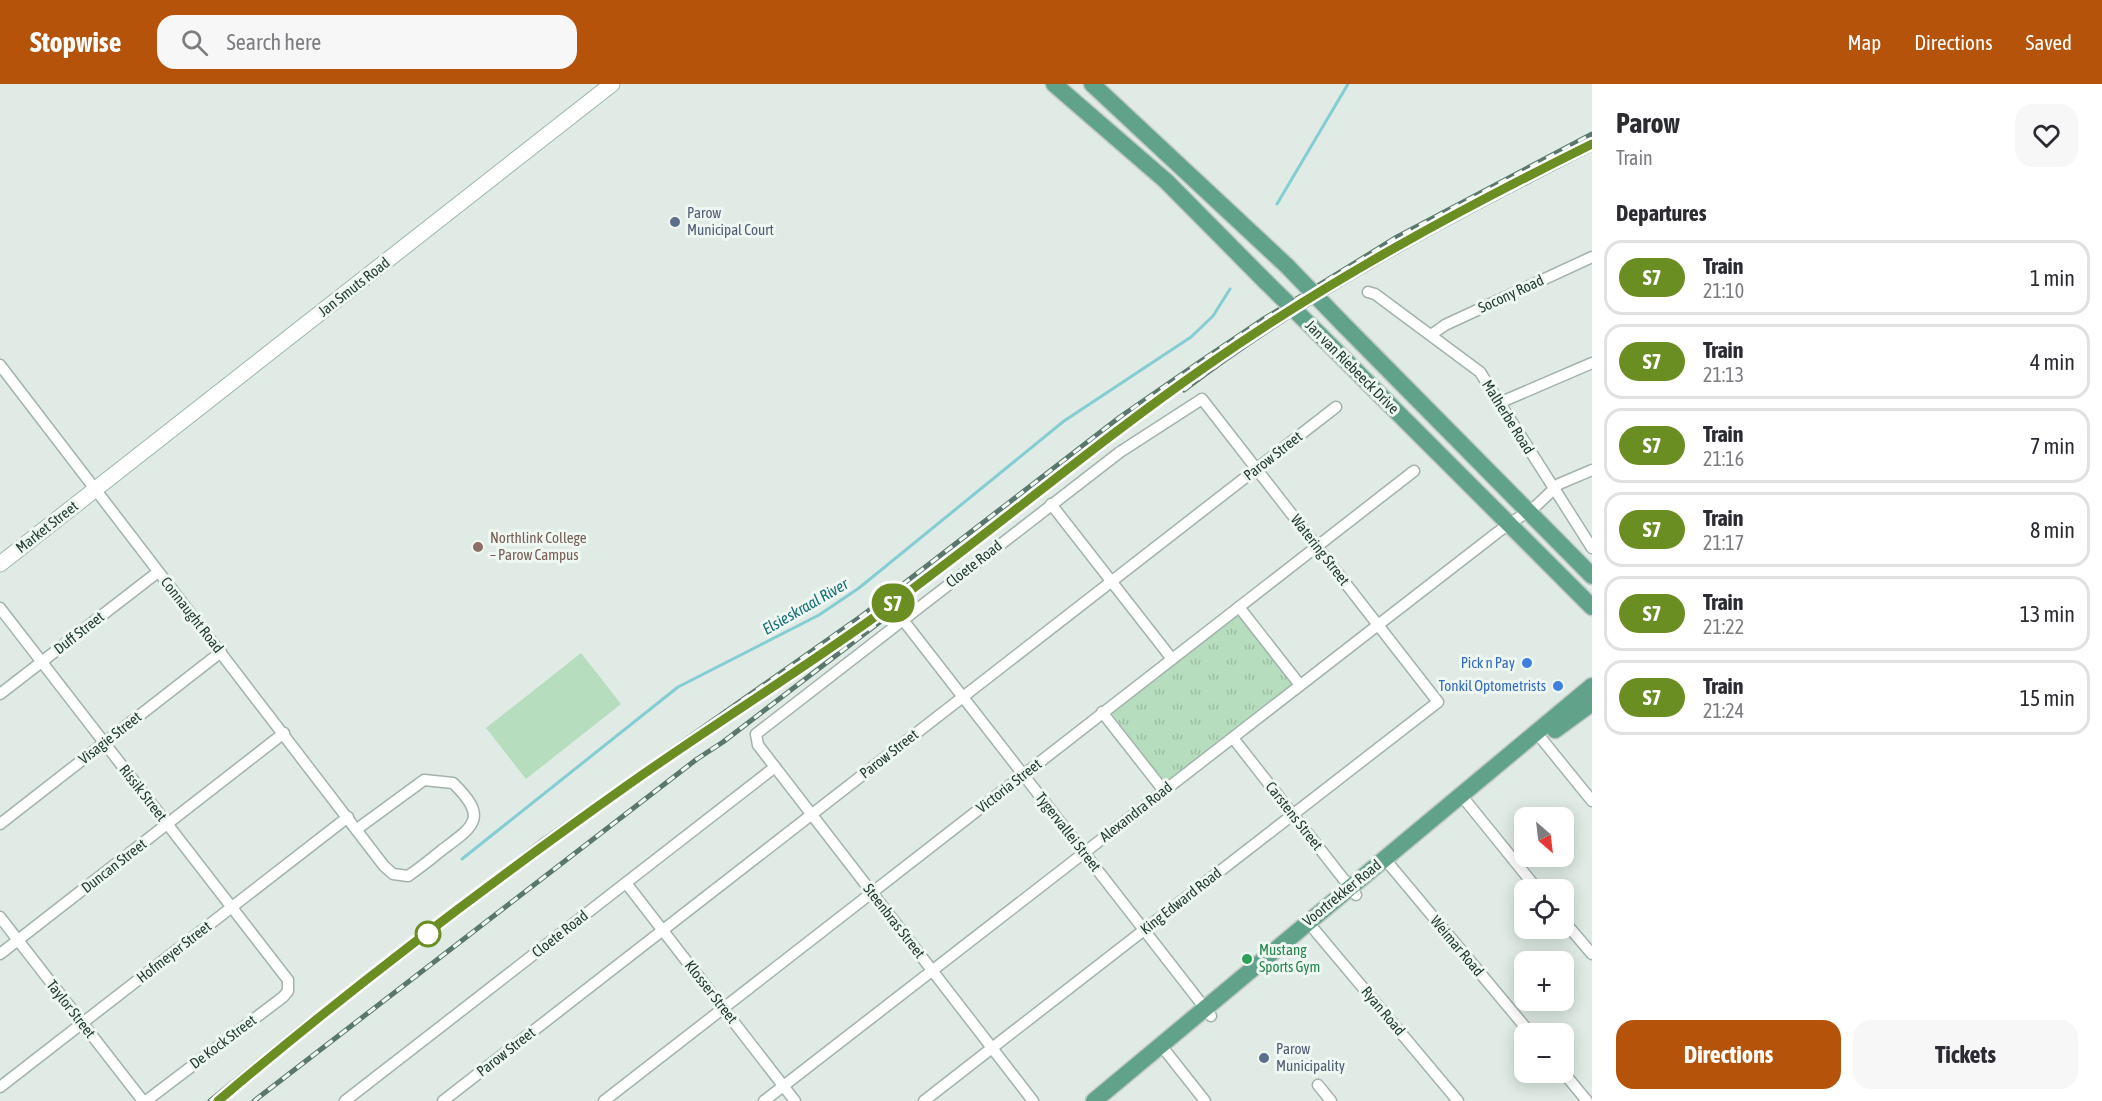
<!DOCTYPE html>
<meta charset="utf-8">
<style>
:root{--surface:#fff;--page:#f7f7f7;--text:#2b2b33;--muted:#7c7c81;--line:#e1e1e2;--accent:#b45309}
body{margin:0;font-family:"Asap Condensed",sans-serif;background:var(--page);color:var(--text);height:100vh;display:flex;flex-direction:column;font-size:22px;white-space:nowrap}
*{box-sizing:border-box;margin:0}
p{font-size:20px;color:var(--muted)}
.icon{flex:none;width:33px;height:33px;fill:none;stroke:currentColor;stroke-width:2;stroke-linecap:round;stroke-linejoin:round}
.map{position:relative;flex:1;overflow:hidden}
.drawer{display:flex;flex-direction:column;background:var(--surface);width:510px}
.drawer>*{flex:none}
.badge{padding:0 12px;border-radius:20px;font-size:21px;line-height:39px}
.needle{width:39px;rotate:152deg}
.fabs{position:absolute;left:1514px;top:723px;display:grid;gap:12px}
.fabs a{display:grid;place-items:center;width:60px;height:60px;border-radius:12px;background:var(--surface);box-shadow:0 3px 15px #0003;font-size:30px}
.map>.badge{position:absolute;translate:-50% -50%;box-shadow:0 0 0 3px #fff}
h2{padding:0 24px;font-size:22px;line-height:54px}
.round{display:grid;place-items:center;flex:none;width:63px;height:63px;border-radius:18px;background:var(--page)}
.head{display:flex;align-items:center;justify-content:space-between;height:102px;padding:0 24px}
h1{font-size:28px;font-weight:700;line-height:45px}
.primary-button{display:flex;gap:12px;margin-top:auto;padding:12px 24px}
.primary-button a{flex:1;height:69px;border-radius:18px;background:var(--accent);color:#fff;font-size:24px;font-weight:700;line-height:69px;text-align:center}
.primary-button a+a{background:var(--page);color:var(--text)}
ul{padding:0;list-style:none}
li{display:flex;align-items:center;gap:18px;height:75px;margin:0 12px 9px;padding:0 12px;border:3px solid var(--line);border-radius:18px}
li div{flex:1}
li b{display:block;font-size:22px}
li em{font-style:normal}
li .badge{min-width:66px;font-weight:700;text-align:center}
header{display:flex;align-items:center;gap:36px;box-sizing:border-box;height:84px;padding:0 30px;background:var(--accent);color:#fff}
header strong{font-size:28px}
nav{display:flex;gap:33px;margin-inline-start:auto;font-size:21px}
.search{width:420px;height:54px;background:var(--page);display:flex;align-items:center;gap:15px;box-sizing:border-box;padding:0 21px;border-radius:18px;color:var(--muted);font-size:22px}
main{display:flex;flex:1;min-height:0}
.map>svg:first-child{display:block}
.grass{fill:url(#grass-tufts)}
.pitch{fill:#b6ddbd}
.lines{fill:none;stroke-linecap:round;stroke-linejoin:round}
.stream{stroke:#84cdd2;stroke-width:3}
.street-casing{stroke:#a2b3ab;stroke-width:13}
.secondary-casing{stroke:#9db7ab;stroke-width:17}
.primary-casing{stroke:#c0c8c5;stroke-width:19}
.street{stroke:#fff;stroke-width:10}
.secondary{stroke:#fff;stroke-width:15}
.primary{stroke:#61a28b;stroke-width:16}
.rail-casing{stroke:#59776c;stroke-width:5}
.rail{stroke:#eff7f2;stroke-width:3;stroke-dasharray:9;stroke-linecap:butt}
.primary-bridge-casing{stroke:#c0c8c5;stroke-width:19;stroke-linecap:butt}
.primary-bridge{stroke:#61a28b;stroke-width:16}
.line-casing{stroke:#fff;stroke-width:14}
.line{stroke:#6b8e23;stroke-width:9}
.service-dot{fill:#5c6f8a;stroke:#eff7f2;stroke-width:2}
.education-dot{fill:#8d6e63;stroke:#eff7f2;stroke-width:2}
.shop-dot{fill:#3f7fe0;stroke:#eff7f2;stroke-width:2}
.stop-dot{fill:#fff;stroke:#6b8e23;stroke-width:3}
.leisure-dot{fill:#2e9e5b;stroke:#eff7f2;stroke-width:2}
.labels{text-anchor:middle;stroke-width:6;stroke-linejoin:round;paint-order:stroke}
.service-label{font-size:15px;fill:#4e5e75;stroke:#eff7f2;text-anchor:start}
.street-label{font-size:15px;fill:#1f3b31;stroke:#eff7f2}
.education-label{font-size:15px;fill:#785e54;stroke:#eff7f2;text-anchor:start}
.shop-label{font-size:15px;fill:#366cbe;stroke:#eff7f2;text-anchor:end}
.leisure-label{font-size:15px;fill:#27864d;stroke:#eff7f2;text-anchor:start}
.water-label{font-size:16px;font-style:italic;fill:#187178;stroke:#eff7f2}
</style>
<header>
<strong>Stopwise</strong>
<div class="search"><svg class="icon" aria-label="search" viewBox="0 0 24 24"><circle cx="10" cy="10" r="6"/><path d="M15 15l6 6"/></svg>Search here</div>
<nav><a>Map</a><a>Directions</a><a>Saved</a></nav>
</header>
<main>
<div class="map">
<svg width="1592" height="1017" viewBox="0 0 1592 1017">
<defs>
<pattern id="grass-tufts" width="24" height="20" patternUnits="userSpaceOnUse" patternTransform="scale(1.5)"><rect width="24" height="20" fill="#b6ddbd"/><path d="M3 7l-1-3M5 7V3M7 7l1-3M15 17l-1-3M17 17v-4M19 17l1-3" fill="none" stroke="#9cbfa3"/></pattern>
</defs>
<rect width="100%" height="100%" fill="#dfebe4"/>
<!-- grass -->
<path class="grass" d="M1236 532 1241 533 1292 599 1291 602 1165 699 1113 631V628Z"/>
<!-- pitch -->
<path class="pitch" d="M581 569 621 620 526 695 486 644Z"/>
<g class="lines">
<!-- stream -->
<g class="stream">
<path d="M1277 120 1348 0"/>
<path d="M462 775 678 603 819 531 859 504 1064 337 1191 253 1213 232 1230 205"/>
</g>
<defs>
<g id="street">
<path d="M1368 208 1375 210 1480 288 1592 464"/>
<path d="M1431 251 1445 241 1592 173"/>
<path d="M0 281 384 782 393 790 408 792C420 784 431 775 442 766 474 742 489 734 453 699L424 696 357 745"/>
<path d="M1499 319 1592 279"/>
<path d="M1051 420 1172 575"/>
<path d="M1239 523 1300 601"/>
<path d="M0 524 288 896V907L283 913 146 1017"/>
<path d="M903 536 1211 932"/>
<path d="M0 610 158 488"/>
<path d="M1102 628 1164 707"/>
<path d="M1536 648 1592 717"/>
<path d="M1233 654 1356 811"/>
<path d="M1461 711 1538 806"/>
<path d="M0 740 221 568"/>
<path d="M1384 774 1531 950"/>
<path d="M626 799 795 1017"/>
<path d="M0 833 143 1017"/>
<path d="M1563 836 1592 870"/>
<path d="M1307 837 1458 1017"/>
<path d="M0 870 284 649"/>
<path d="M1160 960 1205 1017"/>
<path d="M1563 988 1587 1017"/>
<path d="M1318 1001 1331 1017"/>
<path d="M0 1003 348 733"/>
<path d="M345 1017 775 683"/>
<path d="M443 1017 1336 323"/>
<path d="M604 1017 1414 387"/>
<path d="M764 1017 1498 448 1537 421 1559 400 1592 386"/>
<path d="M924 1017 992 964 1438 618 1202 315 1120 368 756 650 758 661C850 780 941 898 1033 1017"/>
</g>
<path id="secondary" d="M0 480 612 0"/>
<g id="primary">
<path d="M1054 0 1166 97 1266 198"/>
<path d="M1092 0 1287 182"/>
<path d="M1342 239 1592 492"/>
<path d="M1321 252 1592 523"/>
<path d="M1555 646 1592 619"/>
<path d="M1094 1017 1592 602"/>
</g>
</defs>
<!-- street casing -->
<use href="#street" class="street-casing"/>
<!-- secondary casing -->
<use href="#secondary" class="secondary-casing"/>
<!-- primary casing -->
<use href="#primary" class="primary-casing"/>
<!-- street -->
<use href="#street" class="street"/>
<!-- secondary -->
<use href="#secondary" class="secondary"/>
<!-- primary -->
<use href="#primary" class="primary"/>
<defs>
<g id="rail">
<path d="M1184 306C1309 210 1452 136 1592 65"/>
<path d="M884 526 1188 296"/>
<path d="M210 1017 305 939 543 756 863 531 1120 333 1201 277 1262 236 1397 153 1592 50"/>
<path d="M254 1017 697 675 723 658 898 524"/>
</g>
</defs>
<!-- rail casing -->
<use href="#rail" class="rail-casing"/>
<!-- rail -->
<use href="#rail" class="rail"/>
<defs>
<g id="primary-bridge">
<path d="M1287 182 1342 239"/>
<path d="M1266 198 1321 252"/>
</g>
</defs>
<!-- primary-bridge casing -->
<use href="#primary-bridge" class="primary-bridge-casing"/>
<!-- primary-bridge -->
<use href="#primary-bridge" class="primary-bridge"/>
</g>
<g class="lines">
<defs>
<path id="line" d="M218 1017C347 907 487 801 625 703 705 646 789 594 869 537 983 455 1090 363 1205 283 1327 197 1459 126 1592 60"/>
</defs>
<!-- line casing -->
<use href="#line" class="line-casing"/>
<!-- line -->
<use href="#line" class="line"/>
</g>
<!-- markers -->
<g class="service-dot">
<circle cx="675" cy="138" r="6"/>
<circle cx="1264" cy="974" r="6"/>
</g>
<circle class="education-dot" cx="478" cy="463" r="6"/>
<g class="shop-dot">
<circle cx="1527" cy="579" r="6"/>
<circle cx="1558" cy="602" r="6"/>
</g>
<circle class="stop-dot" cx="428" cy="850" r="12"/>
<circle class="leisure-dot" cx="1247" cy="875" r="6"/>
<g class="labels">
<!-- service labels -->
<g class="service-label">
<text x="687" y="134">Parow<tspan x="687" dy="17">Municipal Court</tspan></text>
<text x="1276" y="970">Parow<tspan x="1276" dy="17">Municipality</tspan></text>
</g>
<!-- street labels -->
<g class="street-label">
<text transform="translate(354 203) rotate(-38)" y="5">Jan Smuts Road</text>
<text transform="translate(1511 210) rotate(-25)" y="5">Socony Road</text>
<text transform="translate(1352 283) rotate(45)" y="5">Jan van Riebeeck Drive</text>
<text transform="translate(1508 333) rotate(58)" y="5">Malherbe Road</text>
<text transform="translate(1273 372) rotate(-38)" y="5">Parow Street</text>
<text transform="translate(47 443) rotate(-38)" y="5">Market Street</text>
<text transform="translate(1320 466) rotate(52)" y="5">Watering Street</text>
<text transform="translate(974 480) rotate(-38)" y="5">Cloete Road</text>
<text transform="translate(192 531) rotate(52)" y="5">Connaught Road</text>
<text transform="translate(79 549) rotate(-38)" y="5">Duff Street</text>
<text transform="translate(110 654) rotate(-38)" y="5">Visagie Street</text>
<text transform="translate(889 670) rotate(-38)" y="5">Parow Street</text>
<text transform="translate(1009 702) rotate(-38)" y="5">Victoria Street</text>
<text transform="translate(143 709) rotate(52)" y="5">Rissik Street</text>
<text transform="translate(1136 728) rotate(-38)" y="5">Alexandra Road</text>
<text transform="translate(1294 732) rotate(52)" y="5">Carstens Street</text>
<text transform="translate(1068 748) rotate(52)" y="5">Tygervallei Street</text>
<text transform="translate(114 782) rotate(-38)" y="5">Duncan Street</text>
<text transform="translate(1342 809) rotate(-39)" y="5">Voortrekker Road</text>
<text transform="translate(1181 817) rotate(-38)" y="5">King Edward Road</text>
<text transform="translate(894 837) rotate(52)" y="5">Steenbras Street</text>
<text transform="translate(560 850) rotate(-38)" y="5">Cloete Road</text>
<text transform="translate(1457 862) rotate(50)" y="5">Weimar Road</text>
<text transform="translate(174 868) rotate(-38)" y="5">Hofmeyer Street</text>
<text transform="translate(711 908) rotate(52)" y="5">Klosser Street</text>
<text transform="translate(71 925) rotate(52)" y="5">Taylor Street</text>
<text transform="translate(1383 927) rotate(50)" y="5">Ryan Road</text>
<text transform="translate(223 958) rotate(-37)" y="5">De Kock Street</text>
<text transform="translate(506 968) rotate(-38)" y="5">Parow Street</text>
</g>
<!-- education labels -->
<g class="education-label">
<text x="490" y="459">Northlink College<tspan x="490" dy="17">– Parow Campus</tspan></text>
</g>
<!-- shop labels -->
<g class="shop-label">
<text x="1515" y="584">Pick n Pay</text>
<text x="1546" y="607">Tonkil Optometrists</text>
</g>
<!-- leisure labels -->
<g class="leisure-label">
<text x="1259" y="871">Mustang<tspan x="1259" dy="17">Sports Gym</tspan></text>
</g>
<!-- water labels -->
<g class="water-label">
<text transform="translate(805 522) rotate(-30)" y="6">Elsieskraal River</text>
</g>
</g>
</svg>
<div class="fabs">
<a><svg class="needle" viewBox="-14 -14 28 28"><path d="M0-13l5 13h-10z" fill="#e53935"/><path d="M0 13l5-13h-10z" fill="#7c7c81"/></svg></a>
<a><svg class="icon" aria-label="locate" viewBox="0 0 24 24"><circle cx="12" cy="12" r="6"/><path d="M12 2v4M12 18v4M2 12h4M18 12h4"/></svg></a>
<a>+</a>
<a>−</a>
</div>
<b class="badge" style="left:893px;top:519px;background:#6b8e23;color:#fff">S7</b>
</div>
<section class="drawer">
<div class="head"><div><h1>Parow</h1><p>Train</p></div><a class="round"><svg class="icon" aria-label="heart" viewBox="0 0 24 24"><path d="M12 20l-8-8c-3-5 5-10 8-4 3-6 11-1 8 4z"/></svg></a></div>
<h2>Departures</h2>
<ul>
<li><span class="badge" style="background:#6b8e23;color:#fff">S7</span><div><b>Train</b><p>21:10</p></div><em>1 min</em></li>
<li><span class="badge" style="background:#6b8e23;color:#fff">S7</span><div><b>Train</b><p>21:13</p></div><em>4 min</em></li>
<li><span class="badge" style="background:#6b8e23;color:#fff">S7</span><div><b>Train</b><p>21:16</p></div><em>7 min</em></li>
<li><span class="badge" style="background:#6b8e23;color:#fff">S7</span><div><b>Train</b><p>21:17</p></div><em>8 min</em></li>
<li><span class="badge" style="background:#6b8e23;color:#fff">S7</span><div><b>Train</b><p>21:22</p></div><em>13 min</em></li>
<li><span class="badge" style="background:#6b8e23;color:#fff">S7</span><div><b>Train</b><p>21:24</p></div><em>15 min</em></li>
</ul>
<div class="primary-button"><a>Directions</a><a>Tickets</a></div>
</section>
</main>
